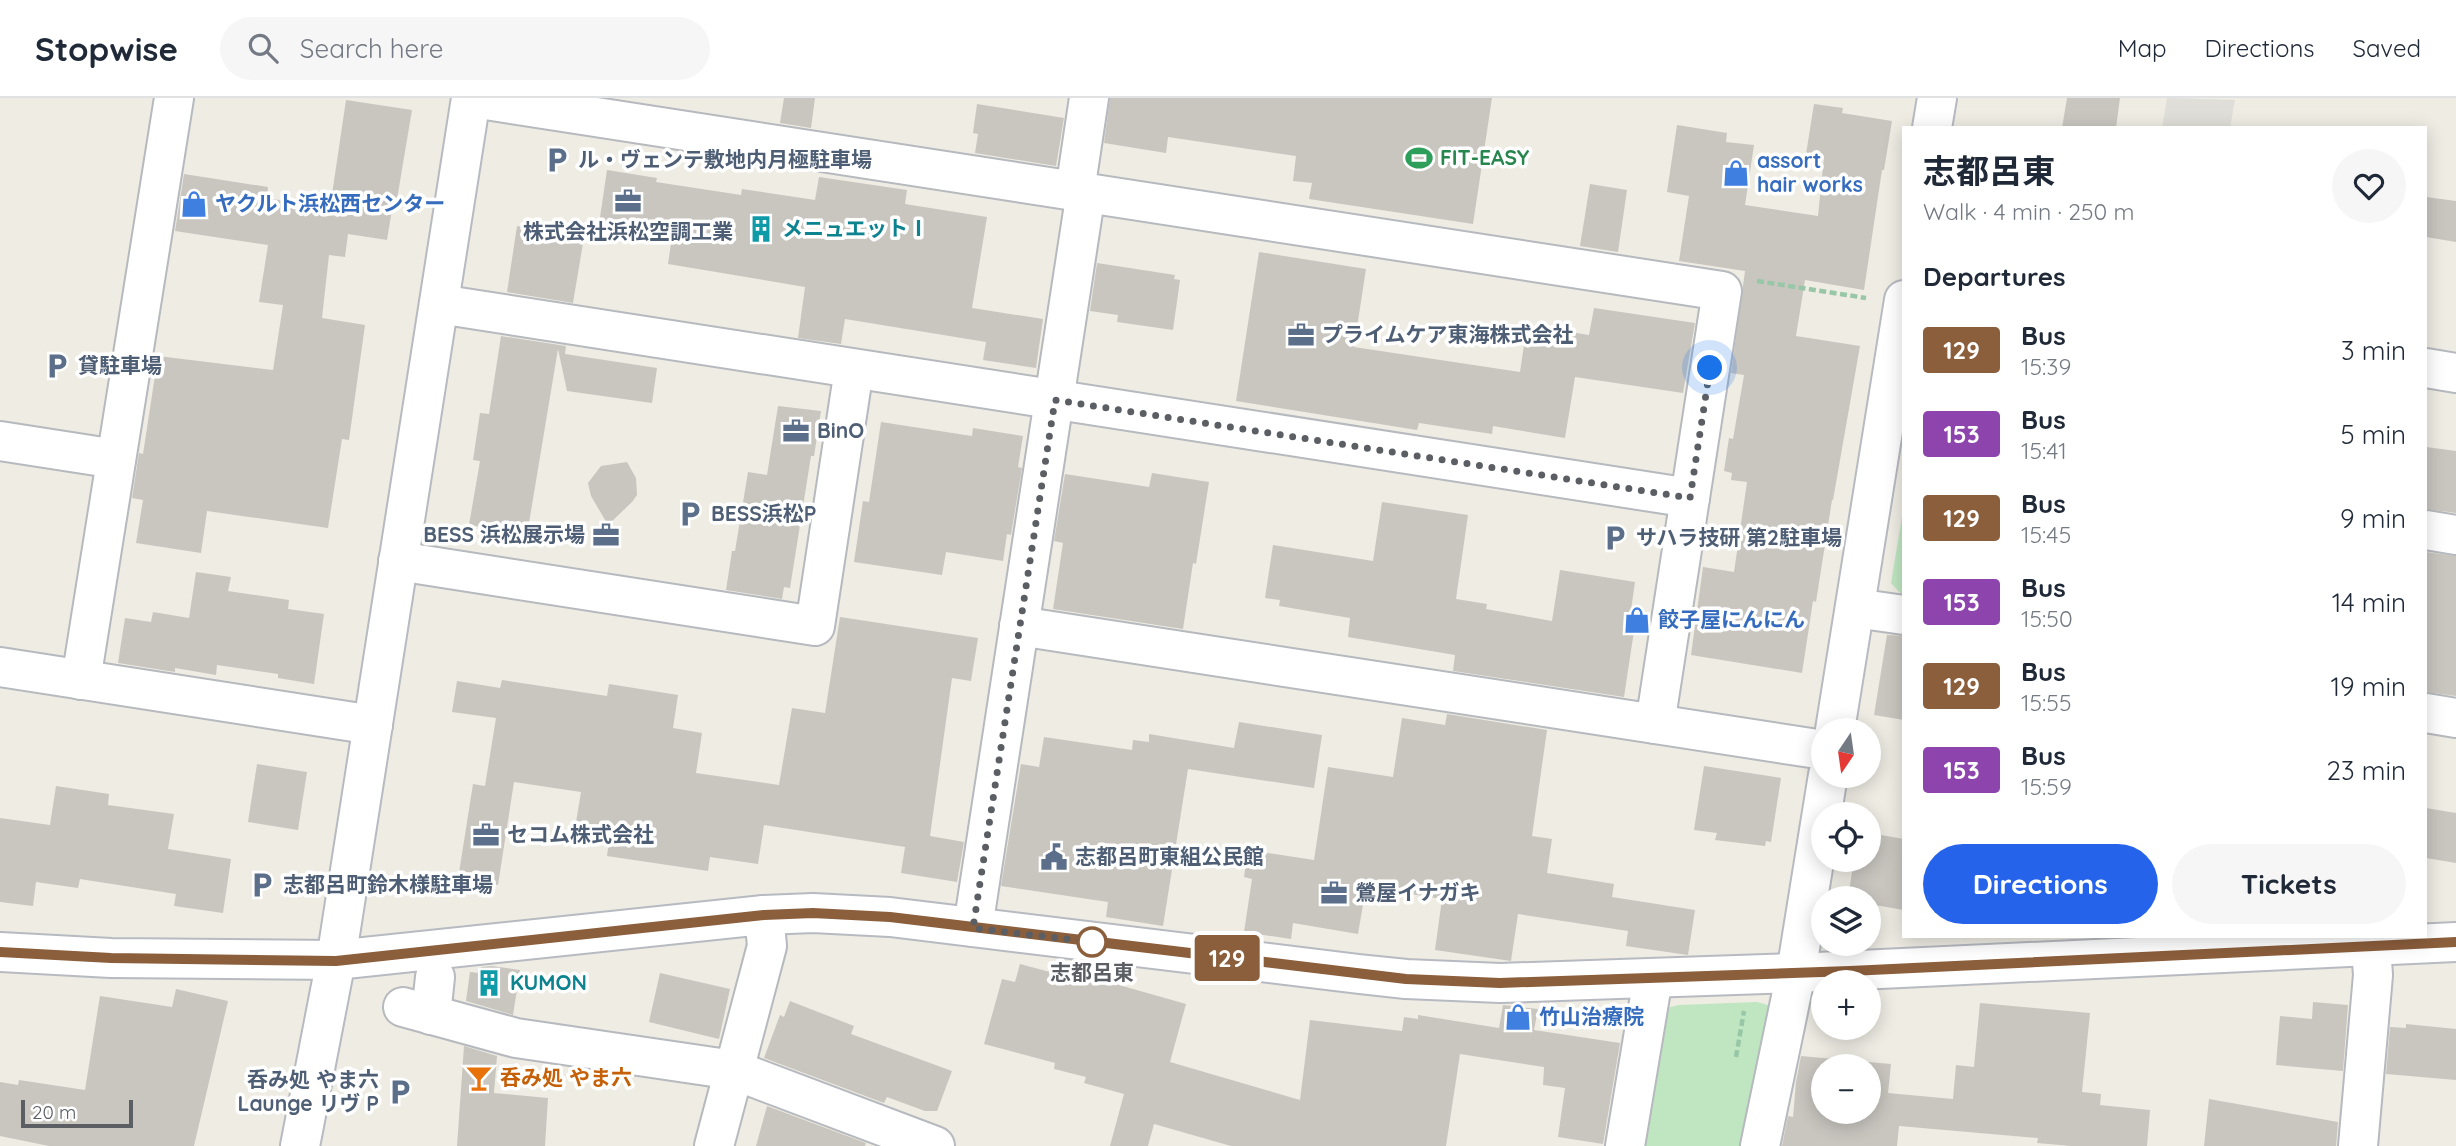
<!DOCTYPE html>
<meta charset="utf-8">
<style>
:root{--surface:#fff;--page:#f6f6f7;--text:#1f2937;--muted:#747a83;--line:#e0e1e3;--accent:#2563eb}
body{margin:0;font-family:Quicksand,"Noto Sans JP",sans-serif;background:var(--page);color:var(--text);height:100vh;display:flex;flex-direction:column;font-size:26px;white-space:nowrap}
*{box-sizing:border-box;margin:0}
p{font-size:23px;color:var(--muted)}
.icon{flex:none;width:38px;height:38px;fill:none;stroke:currentColor;stroke-width:2;stroke-linecap:round;stroke-linejoin:round}
.map{position:relative;flex:1;overflow:hidden}
.details{position:absolute;left:1902px;top:28px;width:525px;height:812px;display:flex;flex-direction:column;background:var(--surface);border-radius:0px;box-shadow:0 4px 18px #0003}
.details>*{flex:none}
.badge{padding:0 14px;border-radius:5px;font-size:24px;line-height:46px}
.needle{width:46px;rotate:193deg}
.fabs{position:absolute;left:1811px;top:620px;display:grid;gap:14px}
.fabs a{display:grid;place-items:center;width:70px;height:70px;border-radius:50%;background:var(--surface);box-shadow:0 4px 18px #0003;font-size:35px}
.scale{position:absolute;left:21px;bottom:18px;width:112px;box-sizing:border-box;padding-left:7px;border:4px solid #5b5f64;border-top:0;font-size:19px;line-height:24px;white-space:nowrap;color:#5b5f64;-webkit-text-stroke:5px #fff;paint-order:stroke}
.you{position:absolute;width:35px;height:35px;margin:-18px;border:5px solid #fff;border-radius:50%;background:#1a73e8;box-shadow:0 0 0 10px #1a73e833}
.map>.badge{position:absolute;translate:-50% -50%;box-shadow:0 0 0 4px #fff}
h2{padding:0 21px;font-size:26px;line-height:63px}
.round{display:grid;place-items:center;flex:none;width:74px;height:74px;border-radius:37px;background:var(--page)}
.headline{display:flex;align-items:center;justify-content:space-between;height:119px;padding:0 21px}
h1{font-size:33px;font-weight:700;line-height:52px}
.cta{display:flex;gap:14px;margin-top:auto;padding:14px 21px}
.cta a{flex:1;height:80px;border-radius:42px;background:var(--accent);color:#fff;font-size:28px;font-weight:700;line-height:80px;text-align:center}
.cta a+a{background:var(--page);color:var(--text)}
ul{padding:0;list-style:none}
li{display:flex;align-items:center;gap:21px;height:84px;padding:0 21px}
li div{flex:1}
li b{display:block;font-size:26px}
li em{font-style:normal}
li .badge{min-width:77px;font-weight:700;text-align:center}
header{display:flex;align-items:center;gap:42px;box-sizing:border-box;height:98px;padding:0 35px;background:var(--surface);border-bottom:2px solid var(--line)}
header strong{font-size:33px}
nav{display:flex;gap:38px;margin-inline-start:auto;font-size:24px}
.search{width:490px;height:63px;background:var(--page);display:flex;align-items:center;gap:18px;box-sizing:border-box;padding:0 24px;border-radius:38px;color:var(--muted);font-size:26px}
.map>svg:first-child{display:block}
.industrial{fill:#dfded8}
.green{fill:#bfe6c1}
.building{fill:#c9c6c0;fill-rule:evenodd}
.lines{fill:none;stroke-linecap:round;stroke-linejoin:round}
.street-casing{stroke:#b6b9be;stroke-width:42}
.secondary-casing{stroke:#b7bac0;stroke-width:42}
.path{stroke:#98c7a8;stroke-width:4.5;stroke-dasharray:7 3.5;stroke-linecap:butt}
.street{stroke:#fff;stroke-width:38}
.secondary{stroke:#fff;stroke-width:38}
.line-casing{stroke:#fff;stroke-width:16}
.line{stroke:#8b5e3c;stroke-width:10}
.walk{stroke:#5b5f64;stroke-width:7;stroke-dasharray:0 12.6}
.stop-dot{fill:#fff;stroke:#8b5e3c;stroke-width:3.5}
.labels{text-anchor:middle;stroke-width:7;stroke-linejoin:round;paint-order:stroke}
.leisure-label{font-size:21px;font-weight:bold;fill:#27864d;stroke:#fff;text-anchor:start}
.service-label{font-size:21px;font-weight:bold;fill:#4e5e75;stroke:#fff;text-anchor:start}
.shop-label{font-size:21px;font-weight:bold;fill:#366cbe;stroke:#fff;text-anchor:start}
.culture-label{font-size:21px;font-weight:bold;fill:#0d838f;stroke:#fff;text-anchor:start}
.stop-label{font-size:21px;font-weight:bold;fill:#5b5f64;stroke:#fff}
.food-label{font-size:21px;font-weight:bold;fill:#c56008;stroke:#fff;text-anchor:start}
</style>
<header>
<strong>Stopwise</strong>
<div class="search"><svg class="icon" aria-label="search" viewBox="0 0 24 24"><circle cx="10" cy="10" r="6"/><path d="M15 15l6 6"/></svg>Search here</div>
<nav><a>Map</a><a>Directions</a><a>Saved</a></nav>
</header>
<div class="map">
<svg width="2456" height="1048" viewBox="0 0 2456 1048">
<rect width="100%" height="100%" fill="#eeece3"/>
<!-- industrial -->
<path class="industrial" d="M2167 0 2235 2 2230 30H2162Z"/>
<!-- green -->
<g class="green">
<path d="M1904 407V499L1891 485Z"/>
<path d="M1757 904 1768 907 1775 915 1752 1048H1633L1666 910 1679 907Z"/>
</g>
<!-- building -->
<g class="building">
<path d="M784 0H815L811 30 780 25Z"/>
<path d="M1110 0H1492L1473 126 1309 101 1312 85 1293 83 1296 58 1168 39 1166 55 1104 45Z"/>
<path d="M2067 0H2120L2116 30H2062Z"/>
<path d="M346 2 412 12 395 113 392 112 387 142 348 136 345 159 329 157 322 220 365 227 349 342 342 341 328 430 207 413 201 455 136 445 143 402 132 400 139 355 143 356 158 258 273 272 283 207 259 204 268 147 175 133 184 76 268 89 267 100 330 110Z"/>
<path d="M977 6 1064 20 1056 68 975 55 978 36 973 35Z"/>
<path d="M1814 6 1843 10 1842 15 1892 23 1884 72H1882L1864 192 1805 182 1796 238 1860 248 1833 402H1832L1816 504 1813 503 1802 575 1691 557 1703 469 1734 474 1747 384 1731 382 1732 375 1724 373 1729 340 1733 341 1744 277 1731 275 1745 173 1679 163 1689 98 1667 94 1677 27 1727 35 1726 44 1754 47 1745 107 1818 118 1824 59 1806 56Z"/>
<path d="M607 72 657 80 656 84 741 97 742 91 815 102 819 79 907 92 905 106 987 119 972 210 1043 221 1036 270 983 262 986 244 845 221 841 246 798 240 805 189 668 166 672 138 599 126Z"/>
<path d="M1590 86 1627 92 1618 154 1580 148Z"/>
<path d="M2426 99 2456 103V144L2426 139Z"/>
<path d="M517 128 584 139 573 205 507 194Z"/>
<path d="M1259 154 1366 171 1354 249 1520 274 1527 227 1589 237 1594 210 1695 225 1683 295 1575 279 1565 340 1493 328 1492 336 1419 325 1417 332 1236 303Z"/>
<path d="M1097 165 1175 177 1174 181 1180 182 1173 232 1117 224 1118 217 1090 213Z"/>
<path d="M501 238 566 248 565 256 657 270 652 305 567 293 558 251 527 437 469 427 480 363 473 362 480 315 489 316Z"/>
<path d="M778 308 821 313 814 358H811L790 490 784 489 782 501 726 492 732 453H735L748 374 767 377Z"/>
<path d="M881 324 972 338 973 330 1023 338 1018 369 1022 370 1011 437 1007 436 1003 463 946 454 942 477 854 464 863 403 869 404Z"/>
<path d="M2426 349 2456 353V415L2426 411Z"/>
<path d="M627 364 636 380 637 397 632 404 608 427 591 398 588 385 601 368Z"/>
<path d="M1152 375 1209 384 1196 466 1193 465 1183 531 1053 511 1063 445 1054 443 1065 376 1149 389Z"/>
<path d="M1382 404 1468 417 1456 501 1487 506 1486 511 1552 523 1560 472 1635 484 1631 512 1637 513 1624 599 1453 573 1455 557 1348 539 1350 520 1279 508 1280 502 1265 500 1273 447 1373 463Z"/>
<path d="M2426 454 2456 458V598L2426 594Z"/>
<path d="M196 474 231 479 228 493 289 502 288 511 324 516 314 586 278 580V576L217 567 216 577 175 570V574L118 565 125 520 151 524 153 514 189 520Z"/>
<path d="M840 519 978 540 971 583 952 580 930 738 964 744 957 784 901 775 905 749 764 727 758 766 710 759 708 773 607 758 611 729 576 724 581 694 514 684 498 787 458 781 473 686 485 688 496 620 452 614 457 583 500 590 502 582 607 598 609 586 678 597 673 630 702 635 696 675 779 687 792 610 825 615Z"/>
<path d="M1887 537 1904 538V622L1874 617Z"/>
<path d="M1447 616 1547 632 1532 738 1552 741 1547 775 1614 786 1612 799 1695 812 1688 857 1626 848 1628 833 1518 816 1511 863 1435 852 1442 801 1366 789 1358 836 1293 825 1291 841 1244 834 1252 781 1244 779 1248 752 1314 762 1328 669 1393 679 1402 620 1445 627Z"/>
<path d="M1239 624 1322 637 1314 690 1188 671 1163 828 1106 819 1108 804 1001 788 1021 666 1039 669 1044 639 1132 652 1133 642 1149 644V636L1234 650Z"/>
<path d="M257 666 307 674 298 732 248 724Z"/>
<path d="M1704 668 1781 680 1771 744 1766 743 1765 748 1715 742 1717 735 1694 732Z"/>
<path d="M56 688 109 696 108 707 174 716 168 751 231 761 223 815 174 808 176 796 80 781 78 790 36 784 33 808 0 804V720L50 727Z"/>
<path d="M2426 710 2456 715V765L2426 760Z"/>
<path d="M1869 735 1904 741V812L1869 806V800H1848L1854 761H1869Z"/>
<path d="M1020 866 1076 881 1080 867H1092L1115 874 1112 885 1186 906 1170 964 1300 1002 1310 922 1402 933 1404 919 1418 921V917L1499 930 1503 907 1538 911 1534 932 1620 945 1603 1046 1558 1039 1565 990 1543 987 1544 969 1460 956 1446 1048H1231L1154 1026 1148 1048H1110L1124 996 1084 985 1086 979 1054 971 1055 965 984 946 1002 881 1015 884Z"/>
<path d="M492 868 520 872 513 917 466 903 470 874 479 875 481 869Z"/>
<path d="M660 875 730 891 719 941 649 924Z"/>
<path d="M176 891 228 903 194 1048H49L0 1038V984L18 987 19 982 85 992 100 898 172 909Z"/>
<path d="M790 903 854 928 851 936 952 973 937 1013H925L887 999 884 1005 764 960 780 917 784 919Z"/>
<path d="M2313 904 2348 907 2343 973 2276 967 2280 918 2312 921Z"/>
<path d="M1980 905 2090 915 2082 994 2101 996 2100 1007 2150 1012 2147 1048H2071L2037 1045 2038 1040 1899 1028 1897 1048H1782L1788 1018 1793 1019 1796 984 1801 958 1891 966 1888 995 1953 1001 1956 967 1974 969ZM1824 968H1869V1013H1824Z"/>
<path d="M2406 926 2456 931V982L2386 976 2390 929 2406 930Z"/>
<path d="M464 948 497 958 494 995 548 1000 545 1048H457Z"/>
<path d="M2209 1001 2338 1024 2336 1048H2204Z"/>
<path d="M767 1008 866 1045 865 1048H756Z"/>
</g>
<g class="lines">
<defs>
<g id="street">
<path d="M473 0 1722 193 1655 626"/>
<path d="M1075 93 1089 0"/>
<path d="M439 206 1690 400"/>
<path d="M2426 270 2456 275"/>
<path d="M0 343 116 361"/>
<path d="M2426 432 2456 437"/>
<path d="M398 463 815 528 854 271"/>
<path d="M1855 510 1904 517"/>
<path d="M1019 528 1824 652"/>
<path d="M0 569 373 627"/>
<path d="M81 582 174 0"/>
<path d="M2426 615 2456 620"/>
<path d="M973 829 1086 94"/>
<path d="M403 909 516 940 734 972 935 1048"/>
<path d="M431 917 435 879"/>
<path d="M714 1048 767 848 764 817"/>
<path d="M1625 1048 1653 880"/>
<path d="M1760 1048 1796 875"/>
<path d="M2358 1048 2373 877 2371 850"/>
</g>
<g id="secondary">
<path d="M1932 30 1937 0"/>
<path d="M1835 632 1904 202"/>
<path d="M0 854 111 860 336 862 764 817 813 815 890 819 1359 876 1406 881 1500 885 1796 875 2456 844"/>
<path d="M1796 875 1828 677"/>
<path d="M300 1048 336 862 471 0"/>
</g>
</defs>
<!-- street casing -->
<use href="#street" class="street-casing"/>
<!-- secondary casing -->
<use href="#secondary" class="secondary-casing"/>
<!-- path -->
<g class="path">
<path d="M1757 183 1866 200"/>
<path d="M1736 959 1744 913"/>
</g>
<!-- street -->
<use href="#street" class="street"/>
<!-- secondary -->
<use href="#secondary" class="secondary"/>
</g>
<g class="lines">
<defs>
<path id="line" d="M0 854 111 860 336 863 764 817 813 815 890 819 1406 881 1500 885 1850 873 2456 844"/>
</defs>
<!-- line casing -->
<use href="#line" class="line-casing"/>
<!-- line -->
<use href="#line" class="line"/>
<!-- walk -->
<path class="walk" d="M1092 844 973 830 1055 302 1690 400 1710 270"/>
</g>
<!-- icons -->
<defs>
<symbol id="stadium-bare" viewBox="-9 -9 18 18"><path d="M0-5a6.5 5 0 1 0 0 10a6.5 5 0 1 0 0-10ZM-3.5-1.8h7v3.6h-7Z" fill="#2e9e5b" stroke="#fff" stroke-width="2.5" paint-order="stroke"/></symbol>
<symbol id="parking-bare" viewBox="-9 -9 18 18"><path d="M-3.5-5.5H1a3.5 3.5 0 0 1 0 7H-1V5.5H-3.5ZM-1-3.4V-.6H.8a1.4 1.4 0 0 0 0-2.8Z" fill="#5c6f8a" stroke="#fff" stroke-width="2.5" paint-order="stroke"/></symbol>
<symbol id="shop-bare" viewBox="-9 -9 18 18"><path d="M-5-2.5h2.3a2.7 3.5 0 0 1 5.4 0H5L5.5 6h-11ZM-1.5-2.5h3a1.5 2.3 0 0 0-3 0Z" fill="#3f7fe0" stroke="#fff" stroke-width="2.5" paint-order="stroke"/></symbol>
<symbol id="office-bare" viewBox="-9 -9 18 18"><path d="M-6-3h4V-5.5h4V-3h4V5H-6ZM-1-4.5V-3h2v-1.5ZM-6 0V1H6V0Z" fill="#5c6f8a" stroke="#fff" stroke-width="2.5" paint-order="stroke"/></symbol>
<symbol id="building-bare" viewBox="-9 -9 18 18"><path d="M-4-6H4V6H1V3H-1V6H-4ZM-2.5-4.3h1.7v1.8h-1.7ZM.8-4.3h1.7v1.8H.8ZM-2.5-1h1.7V.8h-1.7ZM.8-1h1.7V.8H.8Z" fill="#0f9aa8" stroke="#fff" stroke-width="2.5" paint-order="stroke"/></symbol>
<symbol id="civic-bare" viewBox="-9 -9 18 18"><path d="M-.6-6.5H3V-4.5H.6V-3L4-1V1h2V6H-6V1h2V-1L-.6-3ZM-1.2 2.5V6h2.4V2.5Z" fill="#5c6f8a" stroke="#fff" stroke-width="2.5" paint-order="stroke"/></symbol>
<symbol id="bar-bare" viewBox="-9 -9 18 18"><path d="M-6-5H6L.8 .8V4.5H3.5V6h-7V4.5H-.8V.8Z" fill="#e8710a" stroke="#fff" stroke-width="2.5" paint-order="stroke"/></symbol>
</defs>
<g fill-rule="evenodd">
<use href="#stadium-bare" x="1400" y="41" width="38" height="38"/>
<use href="#parking-bare" x="538" y="43" width="38" height="38"/>
<use href="#shop-bare" x="1717" y="56" width="38" height="38"/>
<use href="#office-bare" x="609" y="84" width="38" height="38"/>
<use href="#shop-bare" x="175" y="87" width="38" height="38"/>
<use href="#building-bare" x="742" y="112" width="38" height="38"/>
<use href="#office-bare" x="1282" y="218" width="38" height="38"/>
<use href="#parking-bare" x="38" y="249" width="38" height="38"/>
<use href="#office-bare" x="777" y="314" width="38" height="38"/>
<use href="#parking-bare" x="671" y="397" width="38" height="38"/>
<use href="#office-bare" x="587" y="418" width="38" height="38"/>
<use href="#parking-bare" x="1596" y="421" width="38" height="38"/>
<use href="#shop-bare" x="1618" y="503" width="38" height="38"/>
<use href="#office-bare" x="467" y="718" width="38" height="38"/>
<use href="#civic-bare" x="1035" y="740" width="38" height="38"/>
<use href="#parking-bare" x="243" y="768" width="38" height="38"/>
<use href="#office-bare" x="1315" y="776" width="38" height="38"/>
<use href="#building-bare" x="470" y="866" width="38" height="38"/>
<use href="#shop-bare" x="1499" y="900" width="38" height="38"/>
<use href="#bar-bare" x="460" y="961" width="38" height="38"/>
<use href="#parking-bare" x="381" y="975" width="38" height="38"/>
</g>
<!-- markers -->
<circle class="stop-dot" cx="1092" cy="844" r="14"/>
<g class="labels">
<!-- leisure labels -->
<g class="leisure-label">
<text x="1440" y="67">FIT-EASY</text>
</g>
<!-- service labels -->
<g class="service-label">
<text x="578" y="69">ル・ヴェンテ敷地内月極駐車場</text>
<text x="628" y="141" text-anchor="middle">株式会社浜松空調工業</text>
<text x="1322" y="244">プライムケア東海株式会社</text>
<text x="78" y="275">貸駐車場</text>
<text x="817" y="340">BinO</text>
<text x="711" y="423">BESS浜松P</text>
<text x="585" y="444" text-anchor="end">BESS 浜松展示場</text>
<text x="1636" y="447">サハラ技研 第2駐車場</text>
<text x="507" y="744">セコム株式会社</text>
<text x="1075" y="766">志都呂町東組公民館</text>
<text x="283" y="794">志都呂町鈴木様駐車場</text>
<text x="1355" y="802">鶯屋イナガキ</text>
<text x="379" y="989" text-anchor="end">呑み処 やま六<tspan x="379" dy="24">Launge リヴ P</tspan></text>
</g>
<!-- shop labels -->
<g class="shop-label">
<text x="1757" y="70">assort<tspan x="1757" dy="24">hair works</tspan></text>
<text x="215" y="113">ヤクルト浜松西センター</text>
<text x="1658" y="529">餃子屋にんにん</text>
<text x="1539" y="926">竹山治療院</text>
</g>
<!-- culture labels -->
<g class="culture-label">
<text x="782" y="138">メニュエットⅠ</text>
<text x="510" y="892">KUMON</text>
</g>
<!-- stop labels -->
<g class="stop-label">
<text x="1092" y="882">志都呂東</text>
</g>
<!-- food labels -->
<g class="food-label">
<text x="500" y="987">呑み処 やま六</text>
</g>
</g>
</svg>
<div class="fabs">
<a><svg class="needle" viewBox="-14 -14 28 28"><path d="M0-13l5 13h-10z" fill="#e53935"/><path d="M0 13l5-13h-10z" fill="#747a83"/></svg></a>
<a><svg class="icon" aria-label="locate" viewBox="0 0 24 24"><circle cx="12" cy="12" r="6"/><path d="M12 2v4M12 18v4M2 12h4M18 12h4"/></svg></a>
<a><svg class="icon" aria-label="layers" viewBox="0 0 24 24"><path d="M12 4l9 5-9 5-9-5zM3 14l9 5 9-5"/></svg></a>
<a>+</a>
<a>−</a>
</div>
<div class="scale">20 m</div>
<div class="you" style="left:1710px;top:270px"></div>
<b class="badge" style="left:1227px;top:860px;background:#8b5e3c;color:#fff">129</b>
<section class="details">
<div class="headline"><div><h1>志都呂東</h1><p>Walk · 4 min · 250 m</p></div><a class="round"><svg class="icon" aria-label="heart" viewBox="0 0 24 24"><path d="M12 20l-8-8c-3-5 5-10 8-4 3-6 11-1 8 4z"/></svg></a></div>
<h2>Departures</h2>
<ul>
<li><span class="badge" style="background:#8b5e3c;color:#fff">129</span><div><b>Bus</b><p>15:39</p></div><em>3 min</em></li>
<li><span class="badge" style="background:#8e44ad;color:#fff">153</span><div><b>Bus</b><p>15:41</p></div><em>5 min</em></li>
<li><span class="badge" style="background:#8b5e3c;color:#fff">129</span><div><b>Bus</b><p>15:45</p></div><em>9 min</em></li>
<li><span class="badge" style="background:#8e44ad;color:#fff">153</span><div><b>Bus</b><p>15:50</p></div><em>14 min</em></li>
<li><span class="badge" style="background:#8b5e3c;color:#fff">129</span><div><b>Bus</b><p>15:55</p></div><em>19 min</em></li>
<li><span class="badge" style="background:#8e44ad;color:#fff">153</span><div><b>Bus</b><p>15:59</p></div><em>23 min</em></li>
</ul>
<div class="cta"><a>Directions</a><a>Tickets</a></div>
</section>
</div>
